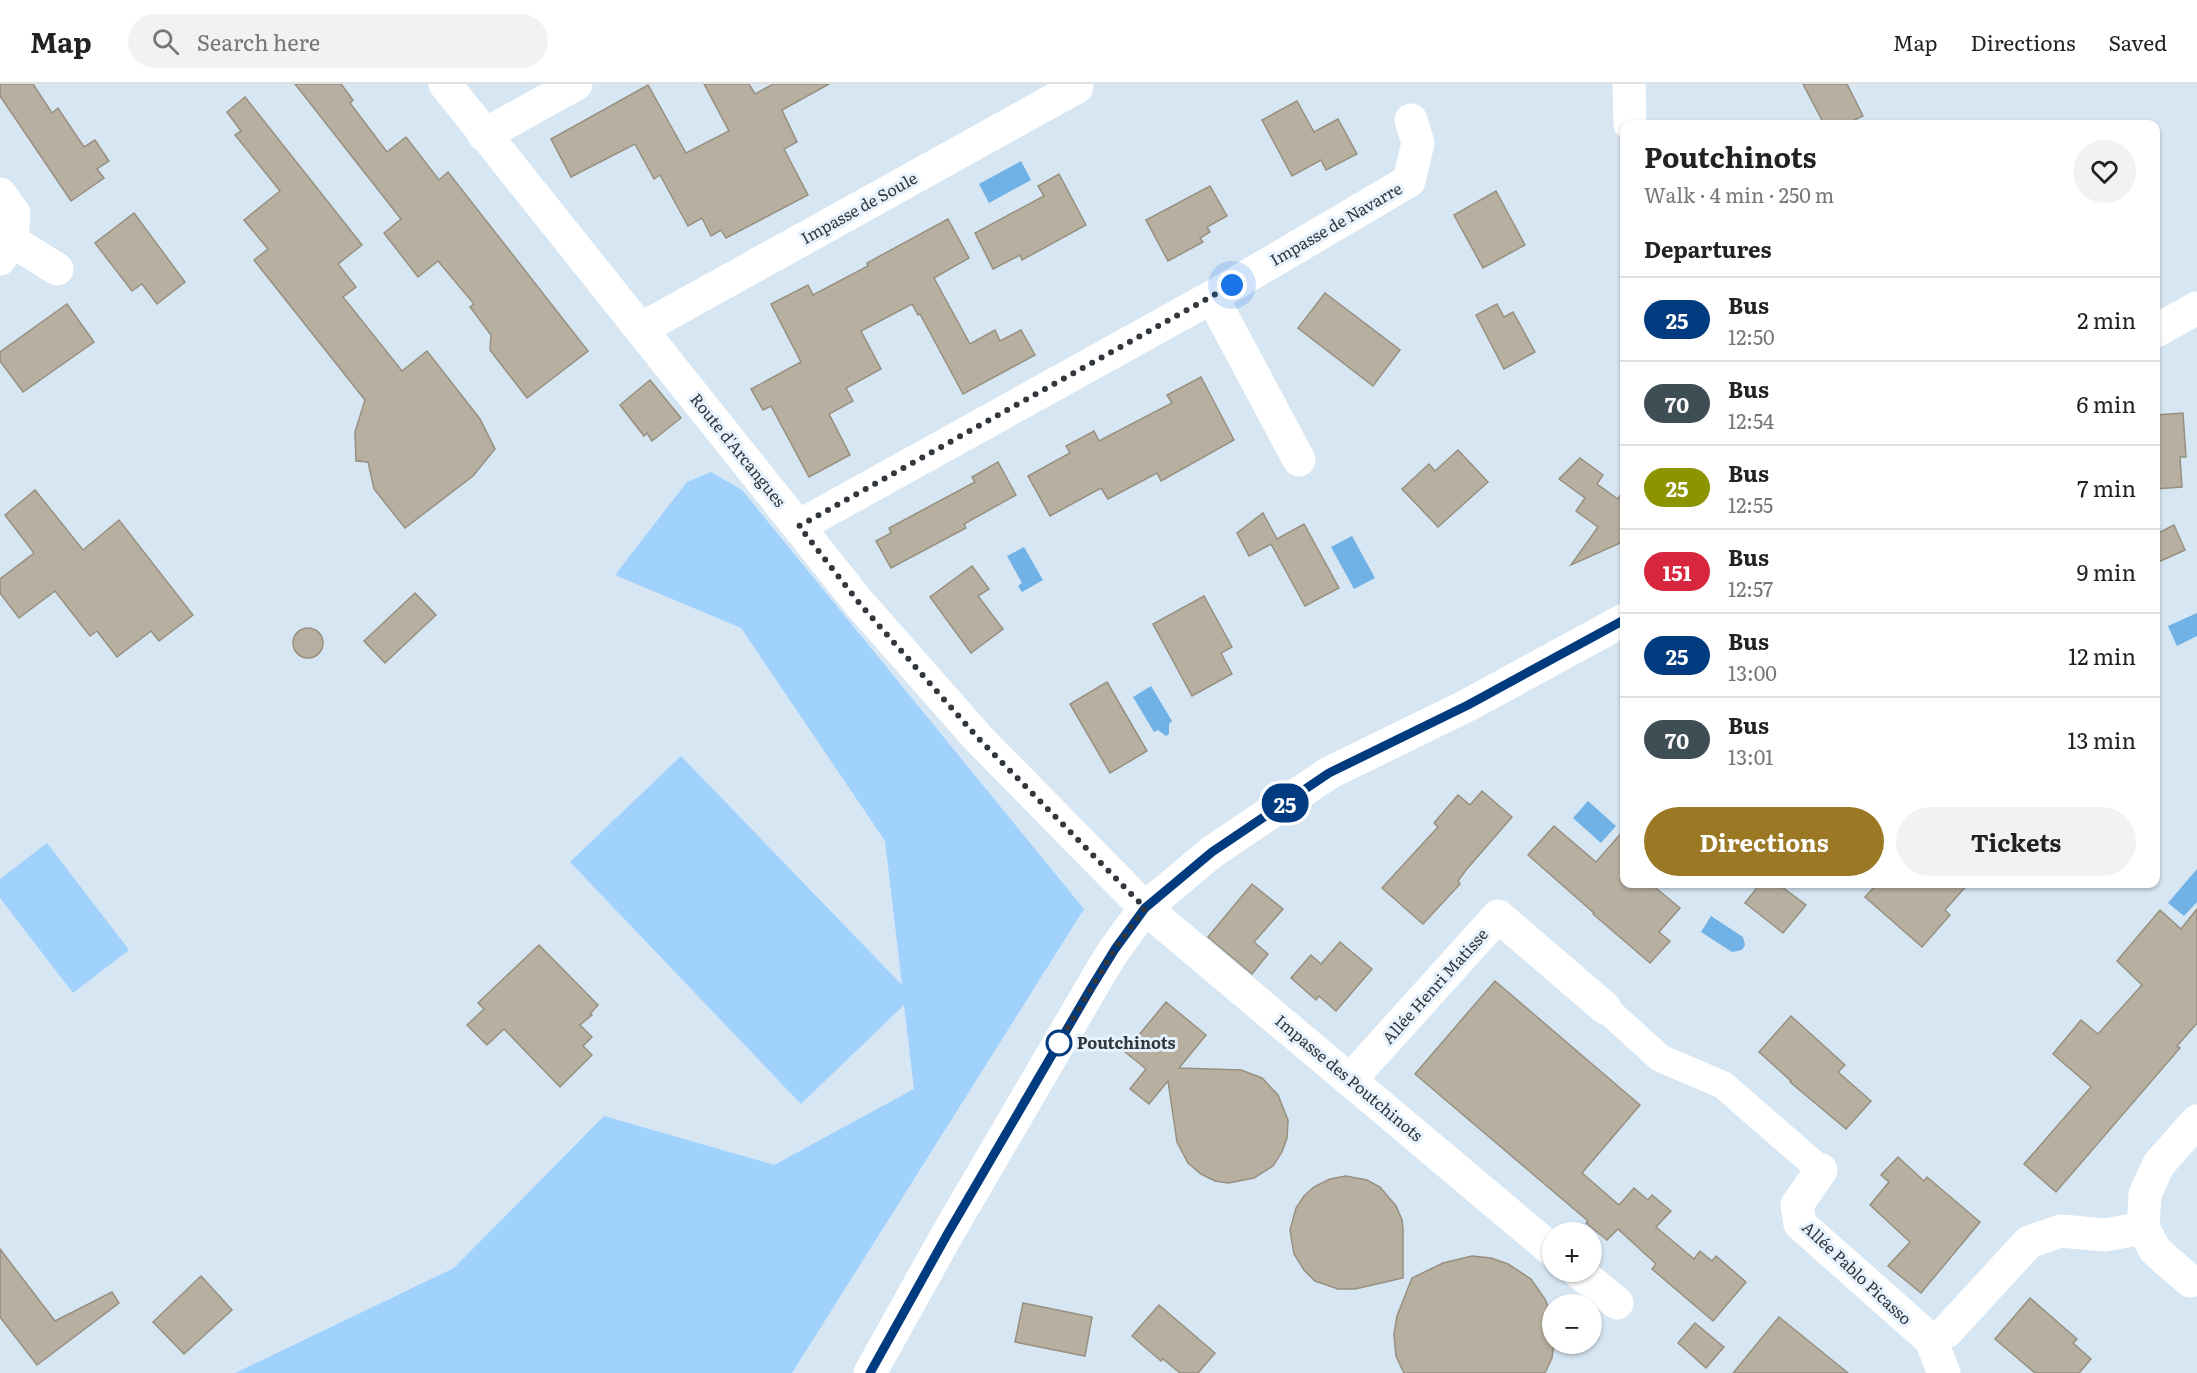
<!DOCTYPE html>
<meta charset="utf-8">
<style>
:root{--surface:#fff;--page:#f2f2f2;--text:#222;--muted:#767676;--line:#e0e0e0;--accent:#9b7924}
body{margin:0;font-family:Literata,serif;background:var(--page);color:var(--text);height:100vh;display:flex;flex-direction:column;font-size:22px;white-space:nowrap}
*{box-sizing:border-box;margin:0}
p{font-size:20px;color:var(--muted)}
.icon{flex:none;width:33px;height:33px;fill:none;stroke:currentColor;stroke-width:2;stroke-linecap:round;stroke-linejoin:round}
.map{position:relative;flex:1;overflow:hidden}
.sheet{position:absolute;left:1620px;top:36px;width:540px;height:768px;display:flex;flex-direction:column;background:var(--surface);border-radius:12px;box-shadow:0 2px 4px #0004}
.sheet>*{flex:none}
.badge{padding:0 12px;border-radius:20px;font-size:21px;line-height:39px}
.fabs{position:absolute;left:1542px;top:1138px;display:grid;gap:12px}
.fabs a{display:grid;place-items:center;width:60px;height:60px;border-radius:50%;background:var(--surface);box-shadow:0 2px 4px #0004;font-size:30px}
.you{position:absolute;width:30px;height:30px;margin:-15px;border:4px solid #fff;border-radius:50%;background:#1a73e8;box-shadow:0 0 0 9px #1a73e833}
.map>.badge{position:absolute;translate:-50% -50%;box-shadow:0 0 0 3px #fff}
h2{padding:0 24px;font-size:22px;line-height:54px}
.round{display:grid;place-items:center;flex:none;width:63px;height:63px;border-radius:32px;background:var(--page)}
.overview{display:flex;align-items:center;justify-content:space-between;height:102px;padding:0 24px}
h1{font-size:28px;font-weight:700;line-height:45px}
.cta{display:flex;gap:12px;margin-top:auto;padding:12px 24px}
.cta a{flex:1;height:69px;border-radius:36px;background:var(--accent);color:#fff;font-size:24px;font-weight:700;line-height:69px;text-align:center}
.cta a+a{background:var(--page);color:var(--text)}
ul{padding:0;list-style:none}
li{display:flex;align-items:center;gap:18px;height:84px;padding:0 24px;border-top:2px solid var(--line)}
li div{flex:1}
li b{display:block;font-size:22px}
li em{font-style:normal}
li .badge{min-width:66px;font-weight:700;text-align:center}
header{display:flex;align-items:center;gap:36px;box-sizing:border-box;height:84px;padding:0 30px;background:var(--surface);border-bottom:2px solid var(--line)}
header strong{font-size:28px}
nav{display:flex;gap:33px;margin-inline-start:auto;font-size:21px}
.search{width:420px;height:54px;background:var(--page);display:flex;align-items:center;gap:15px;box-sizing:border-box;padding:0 21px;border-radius:33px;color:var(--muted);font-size:22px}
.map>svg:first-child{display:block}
.green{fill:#a0d2fd}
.water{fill:#70b1e6}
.building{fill:#b7af9f;stroke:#979080;stroke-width:1.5}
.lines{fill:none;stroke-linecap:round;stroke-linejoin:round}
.pedestrian{stroke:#fff;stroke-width:28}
.minor{stroke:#fff;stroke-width:33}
.tertiary{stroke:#fff;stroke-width:33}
.secondary{stroke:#fff;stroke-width:33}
.line-casing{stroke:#fff;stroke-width:14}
.line{stroke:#003b80;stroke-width:9}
.walk{stroke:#31373c;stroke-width:6;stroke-dasharray:0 10.8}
.stop-dot{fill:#fff;stroke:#003b80;stroke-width:3}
.labels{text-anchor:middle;stroke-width:6;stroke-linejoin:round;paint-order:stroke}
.street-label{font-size:16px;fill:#31373c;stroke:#e6f2fd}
.stop-label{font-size:16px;font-weight:bold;fill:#31373c;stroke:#e6f2fd;text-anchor:start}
</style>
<header>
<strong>Map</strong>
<div class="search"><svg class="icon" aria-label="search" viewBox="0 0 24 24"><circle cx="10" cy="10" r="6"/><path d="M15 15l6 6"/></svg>Search here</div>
<nav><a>Map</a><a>Directions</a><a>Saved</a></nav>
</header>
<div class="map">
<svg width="2197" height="1289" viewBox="0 0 2197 1289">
<rect width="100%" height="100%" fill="#d7e6f3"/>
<!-- green -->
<g class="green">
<path d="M711 388 742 406 1084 825 792 1289H235L454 1184 604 1032 774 1081 914 1005 904 921 801 1020 570 778 681 672 902 901 885 757 741 544 615 491 687 398Z"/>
<path d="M47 759 129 866 73 909 0 814V795Z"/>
</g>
<!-- water -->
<g class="water">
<path d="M1021 77 1031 96 989 119 979 100Z"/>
<path d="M1352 452 1375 494 1354 505 1331 463Z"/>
<path d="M1024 463 1043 496 1022 508 1018 502 1022 499 1007 472Z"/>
<path d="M2197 529V552L2177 562 2168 542Z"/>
<path d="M1151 602 1172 637 1169 640V650L1166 652 1158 646 1154 648 1133 613Z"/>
<path d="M1588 717 1616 742 1601 759 1573 734Z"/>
<path d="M2197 785V818L2184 832 2168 819Z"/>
<path d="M1711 832 1743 853 1745 861 1742 866 1732 868 1701 848Z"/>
</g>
<!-- building -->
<g class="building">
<path d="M0 0H33L52 29 58 24 84 63 95 56 109 77 97 85 104 94 71 117 0 12Z"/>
<path d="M295 0H341L353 16 350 19 387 68 406 53 439 96 448 88 588 267 527 314 490 266 491 251 470 223 474 220 438 177 418 193 384 149 401 135Z"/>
<path d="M704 0H749L755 10 773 0H829L782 26 797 58 784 65 808 111 726 154 721 146 711 152 702 134 688 142 660 91 654 95 635 60 571 93 551 55 648 1 686 69 729 47Z"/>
<path d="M1803 0H1847L1863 32 1846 40H1824Z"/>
<path d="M245 13 362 161 338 180 356 203 343 213 402 287 427 267 480 335 495 365 473 392 405 444 374 405 368 378 356 377 355 348 365 316 254 176 268 165 244 136 280 107 235 51 241 47 227 28Z"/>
<path d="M1297 17 1314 48 1338 35 1357 70 1326 86 1321 76 1292 92 1262 36Z"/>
<path d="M1059 90 1086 141 1022 176 1020 171 993 185 975 149 1044 112 1038 102Z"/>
<path d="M1210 102 1227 132 1207 143 1210 148 1200 154 1203 158 1168 177 1146 136Z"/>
<path d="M1496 107 1525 161 1483 184 1454 131Z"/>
<path d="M134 129 185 198 157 220 142 200 132 207 95 159Z"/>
<path d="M948 135 969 174 934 194 970 260 995 246 1000 257 1021 246 1035 271 963 310 920 230 918 231 912 220 861 247 881 285 846 304 853 317 829 330 850 371 809 393 771 322 763 326 751 305 801 278 771 220 808 201 813 211 868 182 867 179Z"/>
<path d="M1325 209 1400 266 1373 302 1298 244Z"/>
<path d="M67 220 94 258 23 308 0 277V268Z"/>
<path d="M1497 220 1504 233 1513 228 1535 268 1504 285 1476 231Z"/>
<path d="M1201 293 1234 356 1161 397 1157 389 1108 415 1101 404 1050 432 1028 392 1070 369 1066 362 1094 347 1099 357 1172 319 1167 311Z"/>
<path d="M650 296 681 334 652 357 647 349 644 352 620 321Z"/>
<path d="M2183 329 2186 373H2180L2182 403 2156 405V331Z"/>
<path d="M1458 366 1488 398 1438 443 1402 405 1429 380 1435 387Z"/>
<path d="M1580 374 1603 391 1597 400 1618 415 1624 405V462L1620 459 1571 481 1598 443 1576 427 1585 414 1559 395Z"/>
<path d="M998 378 1016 411 964 440 966 444 891 484 876 457 891 449 889 444 975 398 972 393Z"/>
<path d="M35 406 83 466 119 436 193 531 159 557 151 547 117 573 97 547 90 552 55 507 19 534 0 509V495L34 469 5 431Z"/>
<path d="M1263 429 1277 455 1304 440 1339 504 1305 522 1271 460 1249 472 1237 449Z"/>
<path d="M2174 441 2185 466 2156 479V450Z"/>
<path d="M972 482 989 505 978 512 1003 545 971 569 930 513Z"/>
<path d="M415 509 436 531 385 579 364 557Z"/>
<path d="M1204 512 1232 563 1221 569 1232 590 1192 612 1153 540Z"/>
<circle cx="308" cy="559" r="15"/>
<path d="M1107 598 1147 667 1110 689 1070 620Z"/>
<path d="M1482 707 1512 733 1466 786 1458 797 1460 800 1423 840 1382 804 1438 743 1434 739 1458 711 1470 721Z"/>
<path d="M1554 742 1596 778 1624 746V800H1651L1680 824 1659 848 1670 857 1650 879 1593 830 1594 829 1528 771Z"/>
<path d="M1252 800 1283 825 1254 858 1268 870 1252 890 1208 853Z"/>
<path d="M1760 800H1778L1806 821 1783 849 1745 819Z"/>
<path d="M1877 800H1968L1945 826 1950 831 1922 863 1865 813Z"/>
<path d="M2197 825V939L2177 962 2180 964 2056 1108 2024 1080 2091 1003 2053 970 2081 936 2098 950 2142 901 2117 877 2160 826 2181 845Z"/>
<path d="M1340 858 1372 885 1336 927 1319 912 1316 916 1291 894 1311 871 1321 880Z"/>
<path d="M539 861 598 921 590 930 592 931 580 941 592 953 583 962 592 971 560 1003 504 945 487 961 467 941 484 925 478 919Z"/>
<path d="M1495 897 1640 1021 1582 1089 1619 1121 1634 1104 1648 1116 1652 1111 1671 1127 1656 1143 1694 1175 1700 1167 1712 1177 1716 1172 1746 1198 1713 1237 1652 1185 1656 1180 1618 1145 1607 1156 1586 1139 1588 1137 1415 990Z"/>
<path d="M1166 918 1206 951 1179 984 1241 986 1262 994 1278 1011 1288 1036 1287 1054 1282 1068 1273 1082 1254 1094 1228 1099 1215 1097 1201 1090 1188 1079 1177 1058 1168 997 1149 1020 1130 1005 1146 985 1125 968Z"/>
<path d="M1791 932 1845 981 1838 988 1871 1017 1846 1045 1790 998 1791 997 1759 968Z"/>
<path d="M1898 1073 1924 1097 1927 1093 1980 1138 1921 1209 1888 1182 1910 1158 1870 1121 1889 1098 1881 1091Z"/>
<path d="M1346 1092 1367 1096 1380 1103 1396 1122 1402 1136 1403 1144V1194L1355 1205H1338L1315 1197 1304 1186 1294 1170 1290 1146 1296 1124 1304 1112 1314 1103 1330 1095Z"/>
<path d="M0 1165 55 1237 112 1208 119 1219 37 1281 0 1233Z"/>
<path d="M1472 1172 1491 1174 1508 1180 1531 1195 1545 1215 1552 1232V1260H1554L1552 1274 1545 1289H1404L1396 1272 1394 1250 1397 1232 1412 1194 1443 1179Z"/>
<path d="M201 1192 232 1226 184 1270 153 1238Z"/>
<path d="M2030 1214 2077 1255 2073 1259 2091 1275 2079 1289H2035L1995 1255Z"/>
<path d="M1023 1219 1092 1233 1085 1272 1015 1258Z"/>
<path d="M1159 1221 1215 1269 1198 1289H1180L1163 1275 1161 1277 1132 1252Z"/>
<path d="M1779 1233 1848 1289H1733Z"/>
<path d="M1695 1239 1724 1263 1706 1284 1678 1259Z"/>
</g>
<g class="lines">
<!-- pedestrian -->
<path class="pedestrian" d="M1605 924 1660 974 1723 1001 1821 1086"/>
<!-- minor -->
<g class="minor">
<path d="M1629 0 1630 40"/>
<path d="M484 51 576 0"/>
<path d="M0 110 14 129 12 157 0 175"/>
<path d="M12 157 57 185"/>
<path d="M1212 213 1299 376"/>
<path d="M641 245 1077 3"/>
<path d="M799 442 1212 213 1409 97 1418 59 1411 36"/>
<path d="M1145 824 1552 1166"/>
<path d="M1350 996 1498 832 1605 924"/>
<path d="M1821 1086 1797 1121 1800 1140 1931 1256 1946 1248 2029 1158 2061 1147 2105 1151 2143 1144"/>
<path d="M1579 1188 1617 1219"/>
<path d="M2190 1197 2155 1166 2143 1144 2145 1110 2159 1080 2197 1037"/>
<path d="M1931 1256 1944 1289"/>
</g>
<!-- tertiary -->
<path class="tertiary" d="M445 0 860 520 978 654 1145 824"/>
<!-- secondary -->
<g class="secondary">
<path d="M2156 247 2197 224"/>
<path d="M870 1289 948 1149 1103 884 1115 865 1145 824 1212 768 1329 689 1468 621 1624 536"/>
</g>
</g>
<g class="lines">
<defs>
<path id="line" d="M870 1289 948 1149 1091 904 1115 865 1145 824 1212 768 1329 689 1468 621 1624 536"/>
</defs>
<!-- line casing -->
<use href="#line" class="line-casing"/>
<!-- line -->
<use href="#line" class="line"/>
<!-- walk -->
<path class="walk" d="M1059 959 1055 965 1115 865 1145 824 978 654 860 520 799 442 1232 201"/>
</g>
<!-- markers -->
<circle class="stop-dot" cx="1059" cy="959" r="12"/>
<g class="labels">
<!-- street labels -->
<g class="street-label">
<text transform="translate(859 124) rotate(-29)" y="6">Impasse de Soule</text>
<text transform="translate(1336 140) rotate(-30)" y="6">Impasse de Navarre</text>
<text transform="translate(738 366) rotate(51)" y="6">Route d'Arcangues</text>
<text transform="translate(1435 902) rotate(-48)" y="6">Allée Henri Matisse</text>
<text transform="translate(1349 994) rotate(40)" y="6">Impasse des Poutchinots</text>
<text transform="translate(1857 1189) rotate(43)" y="6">Allée Pablo Picasso</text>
</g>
<!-- stop labels -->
<g class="stop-label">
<text x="1077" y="965">Poutchinots</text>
</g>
</g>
</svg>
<div class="fabs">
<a>+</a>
<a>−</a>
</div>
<div class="you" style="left:1232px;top:201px"></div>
<b class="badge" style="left:1285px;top:719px;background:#003b80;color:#fff">25</b>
<section class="sheet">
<div class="overview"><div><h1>Poutchinots</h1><p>Walk · 4 min · 250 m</p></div><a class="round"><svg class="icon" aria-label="heart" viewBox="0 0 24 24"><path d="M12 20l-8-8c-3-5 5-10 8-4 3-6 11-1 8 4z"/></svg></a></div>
<h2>Departures</h2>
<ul>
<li><span class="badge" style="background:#003b80;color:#fff">25</span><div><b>Bus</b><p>12:50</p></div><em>2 min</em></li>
<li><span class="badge" style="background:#3f4e55;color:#fff">70</span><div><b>Bus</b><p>12:54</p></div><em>6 min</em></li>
<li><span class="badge" style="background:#8e9300;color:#fff">25</span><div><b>Bus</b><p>12:55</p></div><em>7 min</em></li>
<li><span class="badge" style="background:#d7263d;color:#fff">151</span><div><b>Bus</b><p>12:57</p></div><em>9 min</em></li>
<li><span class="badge" style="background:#003b80;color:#fff">25</span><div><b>Bus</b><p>13:00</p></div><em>12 min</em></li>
<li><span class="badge" style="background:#3f4e55;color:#fff">70</span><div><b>Bus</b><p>13:01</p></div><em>13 min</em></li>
</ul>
<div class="cta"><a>Directions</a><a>Tickets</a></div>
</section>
</div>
